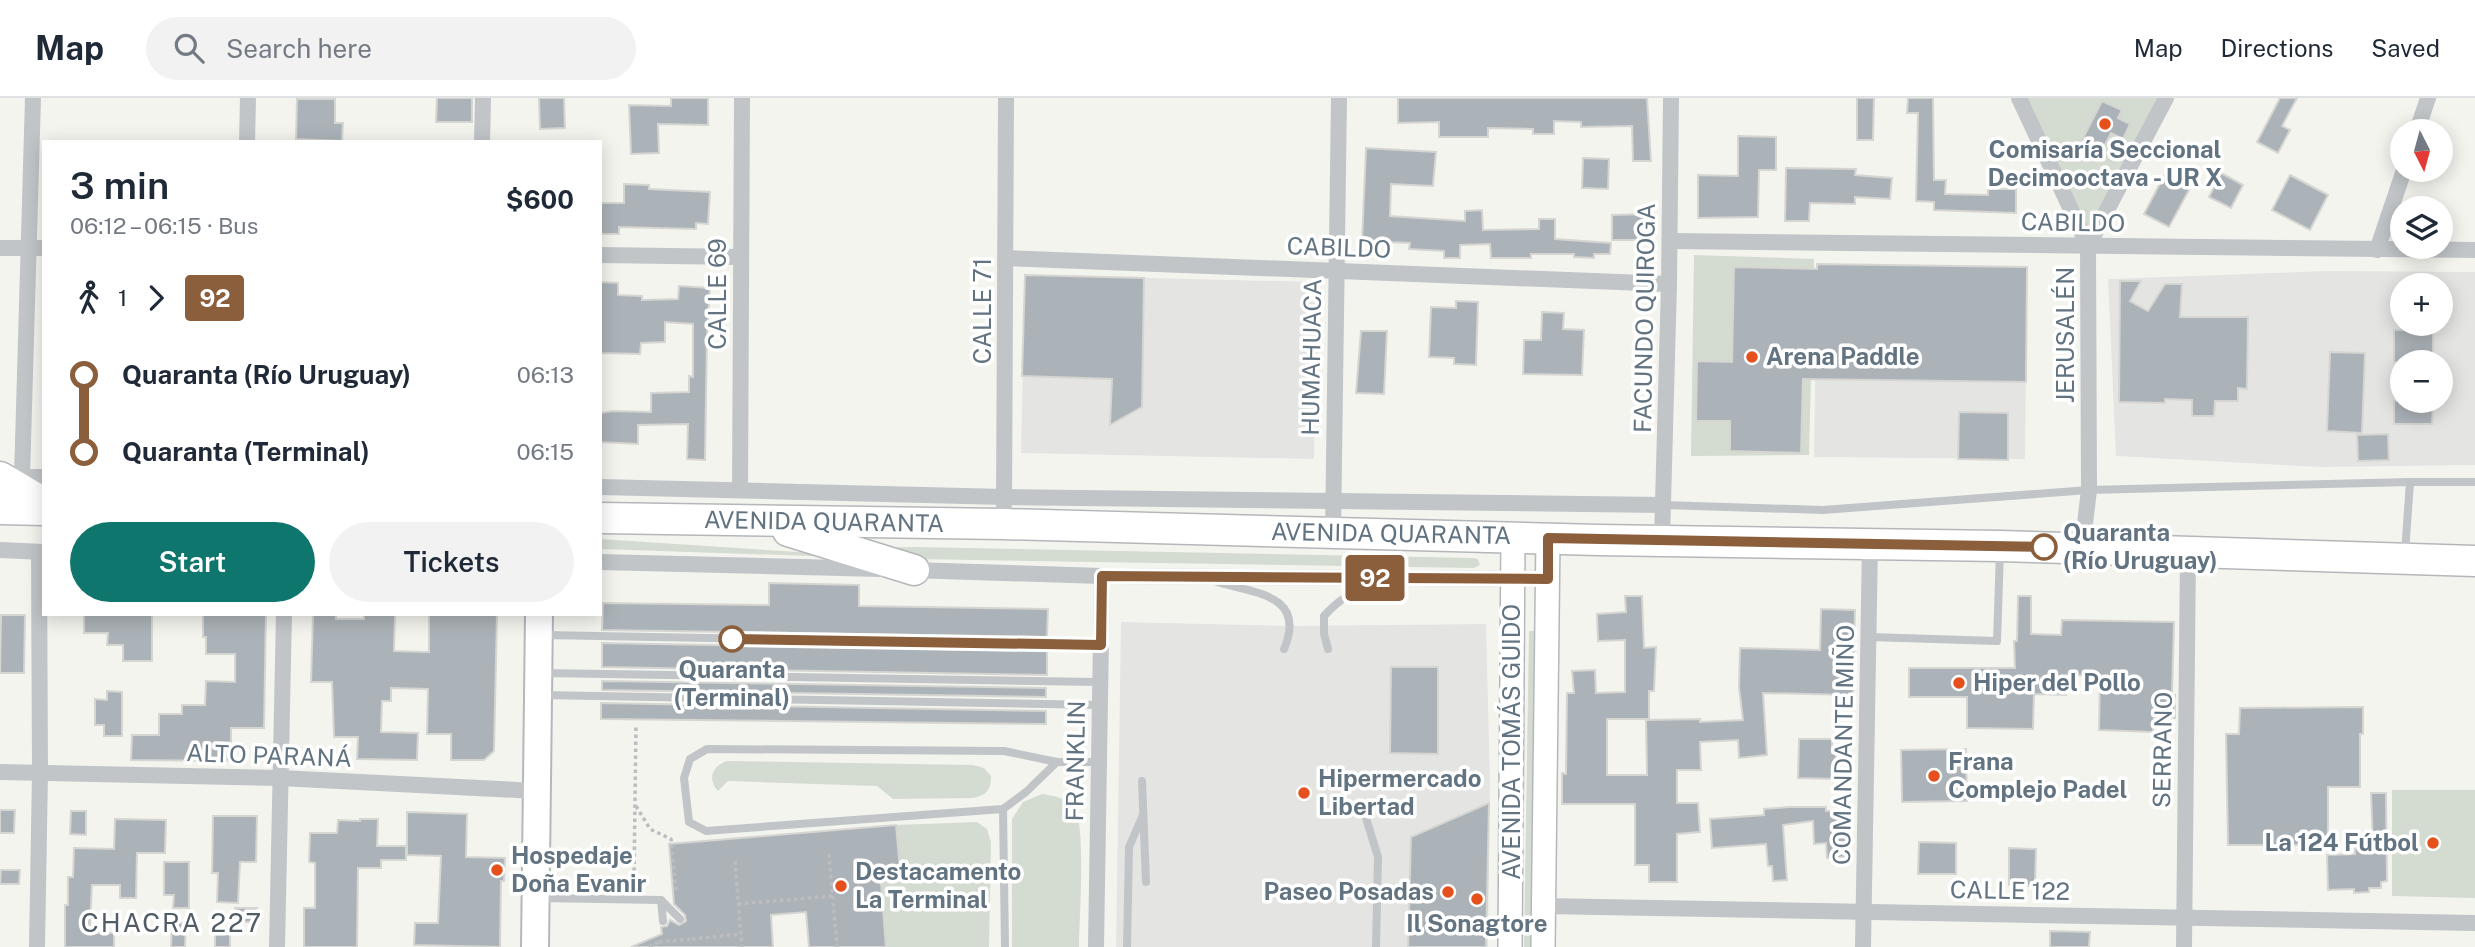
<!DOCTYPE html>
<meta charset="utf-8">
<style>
:root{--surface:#fff;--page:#f2f2f3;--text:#1f2937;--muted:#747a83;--line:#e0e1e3;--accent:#0f766e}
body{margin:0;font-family:"Public Sans",sans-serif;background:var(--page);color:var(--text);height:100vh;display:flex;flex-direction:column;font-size:26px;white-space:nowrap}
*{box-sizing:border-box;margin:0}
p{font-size:23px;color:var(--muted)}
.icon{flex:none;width:38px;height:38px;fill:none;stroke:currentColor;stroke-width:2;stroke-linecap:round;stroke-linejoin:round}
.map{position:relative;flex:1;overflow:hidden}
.side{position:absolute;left:42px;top:42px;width:560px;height:476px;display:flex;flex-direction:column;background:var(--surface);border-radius:0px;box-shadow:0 4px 18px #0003}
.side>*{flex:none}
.badge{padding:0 14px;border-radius:5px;font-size:24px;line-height:46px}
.needle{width:46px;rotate:174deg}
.tools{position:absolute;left:2390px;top:21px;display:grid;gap:14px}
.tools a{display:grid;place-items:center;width:63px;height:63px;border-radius:50%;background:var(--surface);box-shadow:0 4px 18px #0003;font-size:35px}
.map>.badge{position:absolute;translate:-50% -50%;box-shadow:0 0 0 4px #fff}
.legs{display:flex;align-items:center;gap:10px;height:77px;padding:0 28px;font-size:23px}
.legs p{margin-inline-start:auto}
.head{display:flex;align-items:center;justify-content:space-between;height:119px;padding:0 28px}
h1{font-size:38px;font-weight:600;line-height:52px}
.cta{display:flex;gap:14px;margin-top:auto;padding:14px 28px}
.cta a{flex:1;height:80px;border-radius:42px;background:var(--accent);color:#fff;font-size:28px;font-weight:600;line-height:80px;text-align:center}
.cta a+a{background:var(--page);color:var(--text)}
ul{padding:0 28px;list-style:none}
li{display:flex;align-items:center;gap:24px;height:77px;font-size:26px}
li i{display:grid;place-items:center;width:10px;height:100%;margin:0 9px;background:currentColor}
li i::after{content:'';width:18px;height:18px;margin:-9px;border:5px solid;border-radius:50%;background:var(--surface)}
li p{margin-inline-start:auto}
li:first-child i{background:linear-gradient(#0000 50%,currentColor 0)}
li:last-child i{background:linear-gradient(currentColor 50%,#0000 0)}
header{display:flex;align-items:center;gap:42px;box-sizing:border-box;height:98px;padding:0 35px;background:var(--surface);border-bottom:2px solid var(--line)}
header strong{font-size:33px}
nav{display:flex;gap:38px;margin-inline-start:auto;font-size:24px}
.search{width:490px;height:63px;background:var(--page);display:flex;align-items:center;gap:18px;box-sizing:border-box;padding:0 24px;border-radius:38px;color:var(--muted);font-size:26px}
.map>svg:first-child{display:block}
.built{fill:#e4e5e3;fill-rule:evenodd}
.green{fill:#d4dbd0}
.building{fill:#acb3b8;stroke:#d5d5d2;stroke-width:2}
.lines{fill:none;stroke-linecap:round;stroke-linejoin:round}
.secondary-casing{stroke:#b3b8bc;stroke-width:26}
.primary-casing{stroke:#b4b8bc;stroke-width:30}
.highway-casing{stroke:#b4b7ba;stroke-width:33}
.path{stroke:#bbbdbf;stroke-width:3.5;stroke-dasharray:3.5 3.5;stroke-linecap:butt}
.lane{stroke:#c1c5c8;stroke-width:8}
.street{stroke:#c1c5c8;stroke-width:16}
.secondary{stroke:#fff;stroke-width:23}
.primary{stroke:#fff;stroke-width:26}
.highway{stroke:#fff;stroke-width:30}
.path-bridge{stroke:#bbbdbf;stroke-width:3.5;stroke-dasharray:3.5 3.5;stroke-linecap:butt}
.line-1-casing{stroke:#fff;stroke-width:16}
.line-1{stroke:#8b5e3c;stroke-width:10}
.poi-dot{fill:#e6501d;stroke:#fff;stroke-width:2.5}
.stop-1-dot{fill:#fff;stroke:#8b5e3c;stroke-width:3.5}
.labels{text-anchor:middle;stroke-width:7;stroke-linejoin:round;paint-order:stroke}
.poi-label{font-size:24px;font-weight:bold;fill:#627381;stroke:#fff;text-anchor:start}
.street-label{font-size:24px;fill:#627381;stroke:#fff}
.stop-label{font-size:24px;font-weight:bold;fill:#627381;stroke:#fff;text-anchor:start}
.neighbourhood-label{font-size:26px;letter-spacing:2px;fill:#505c66;stroke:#fff}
</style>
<header>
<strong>Map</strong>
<div class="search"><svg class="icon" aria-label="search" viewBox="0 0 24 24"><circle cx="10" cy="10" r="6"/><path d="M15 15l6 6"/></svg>Search here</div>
<nav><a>Map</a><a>Directions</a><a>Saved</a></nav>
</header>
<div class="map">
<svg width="2475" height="849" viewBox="0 0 2475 849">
<rect width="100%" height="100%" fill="#f4f4ef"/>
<!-- built -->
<g class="built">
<path d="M1817 166 2027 169 2025 361 1814 359Z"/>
<path d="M2327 173 2475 174V367L2320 369 2116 358 2108 181ZM2403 187H2441V226H2403ZM2403 264H2441V303H2403Z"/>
<path d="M1025 177 1319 184 1314 361 1021 355Z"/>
<path d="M1121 524 1290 528 1486 526 1490 685 1488 849H1116Z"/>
</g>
<!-- green -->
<g class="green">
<path d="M2023 0H2157L2087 141Z"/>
<path d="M1694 157 1814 161 1809 357 1691 358Z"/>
<path d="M600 441 813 455V458L600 451Z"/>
<path d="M915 449 1473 460 1478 461 1480 467 1474 470 915 461 853 450Z"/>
<path d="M1529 533H1542L1537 849H1524Z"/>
<path d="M727 663 973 667 984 670 991 678C991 692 987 697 973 700L893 701 877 688 728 683 718 693C707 681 712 668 727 663Z"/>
<path d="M2392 692H2475V800L2392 798Z"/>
<path d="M1042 696C1057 698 1066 700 1075 712 1086 728 1079 825 1079 849H1012V721L1023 704Z"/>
<path d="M977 724 987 731 991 744 989 849H886L881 785 901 783 896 727Z"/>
</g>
<!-- building -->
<g class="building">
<path d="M437 0H472V24H436Z"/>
<path d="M539 0H564L565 30 540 31Z"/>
<path d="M671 0H708V27L658 26 659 55 631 56 629 7 671 8Z"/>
<path d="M1398 0H1647L1651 63H1633L1632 28 1581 29V24L1554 23V36H1533V31L1488 30V39H1439V24L1398 25Z"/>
<path d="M1857 0H1874L1873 42H1857Z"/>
<path d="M1908 0H1933L1934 82H1946L1945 96 1988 97V91H2016V115L1934 112V104L1916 103 1918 15H1907Z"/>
<path d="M2280 0H2297L2282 28 2290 32 2278 55 2257 44Z"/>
<path d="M297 1H335V25H343L342 43 296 41Z"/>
<path d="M2102 3 2122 12 2118 20 2130 26 2123 41 2111 35 2098 60 2078 50Z"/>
<path d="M1738 38 1776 39V72H1759L1758 119 1698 120V77L1738 78Z"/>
<path d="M1366 50 1436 54 1433 88 1391 86 1390 118 1465 123V113L1482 112 1483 132 1539 131V121H1555V141L1611 145 1610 156H1594V160L1574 159V156H1531V160H1491L1490 146 1460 147V160H1444V153L1409 151 1410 145 1362 143Z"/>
<path d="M1583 60 1609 61 1608 91 1582 90Z"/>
<path d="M2169 68 2195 81 2169 129 2144 116Z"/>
<path d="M1786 70 1856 71 1855 77 1892 80 1890 101 1855 99V106L1810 105 1809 123H1785Z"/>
<path d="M2221 75 2243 87 2231 110 2209 99Z"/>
<path d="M2290 77 2328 97 2310 132 2272 112Z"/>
<path d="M624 86 649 87V91L710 94 708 126 696 125V131L619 129V136H600V105H624Z"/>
<path d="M1648 116V142H1612V117Z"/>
<path d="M1817 166 2027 169 2026 284 1803 281 1801 355 1730 353V323H1696L1697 263 1732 264 1734 169 1817 171Z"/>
<path d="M1025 177 1144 180 1142 309 1110 327 1112 281 1022 278Z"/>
<path d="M2120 183H2141L2130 203 2148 213 2165 186H2182L2180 219H2248L2247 291 2238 290V303H2215L2214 318H2192V302L2165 301V305L2119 304Z"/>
<path d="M600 184 618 185V197L642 198V202L678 201 679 188 710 190 707 238 705 362 687 361 688 326 638 327V346L600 344V315L614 313 651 314V295L689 294V278L693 279V226L665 224V244L641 245 640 256 600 255Z"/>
<path d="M1456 203 1478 204 1476 267 1454 266V260L1429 259 1431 209 1456 210Z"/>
<path d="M1542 214 1564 215 1563 231 1584 232 1582 277 1523 276 1524 242H1541Z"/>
<rect x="2394" y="232" width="39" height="32"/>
<path d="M1361 233H1387L1384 296 1356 295Z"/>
<path d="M2330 254 2365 255 2362 335 2327 333Z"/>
<path d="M2394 303H2433L2432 326H2394Z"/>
<path d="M1959 314 2008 315V362L1958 361Z"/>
<path d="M2388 336 2389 362 2358 363 2357 337Z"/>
<path d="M769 485 859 487V508L1048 511 1047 539 602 532 603 505 769 507Z"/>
<path d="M1625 498H1642L1644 550 1656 549 1654 593H1649V621H1607V677H1647L1646 622 1700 621V624L1743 622 1739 589 1740 550 1820 552 1821 511 1855 512 1853 597 1763 595 1767 657 1739 660 1738 642 1700 644 1701 672H1677V705H1698L1700 734 1677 736V784H1649V767H1635V706H1562V675L1566 676 1567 595H1574L1572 573 1595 572 1596 595 1625 594V542L1598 543 1597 516 1626 514Z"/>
<path d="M2018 498H2031V536L2061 537 2062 522 2174 524 2172 597H2175V620H2154L2153 634 2099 632 2100 578 2067 577 2066 597 2034 596 2033 631 1967 630V599H1909V570H2015L2014 543H2017Z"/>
<path d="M84 516H152V563H123V547H107L108 535H84Z"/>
<path d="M203 516H266L264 630H231V663L131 662 132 637H159V616H182V607H205L206 583 235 584V556H206V539H203Z"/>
<path d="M364 516H395L394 553 429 554V516H497L494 653 484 662H451V636H427L428 591 391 590V603H382L381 634 418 635 417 662 357 661 358 639H334L332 584H311L313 517H336V521H364Z"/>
<path d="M1 517H25L24 575H0Z"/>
<path d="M602 545 1047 553V577L602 569Z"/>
<path d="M1391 569H1438V656L1390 655Z"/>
<path d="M602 583 1046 590V599L602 592Z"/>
<path d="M107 593 122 594V638H104V627H95V601L107 602Z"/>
<path d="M601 605 1046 613V626L601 621Z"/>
<path d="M2363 609V636H2360V689H2328V747H2228L2226 636H2239L2240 610Z"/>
<path d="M1799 641H1832V655H1836V681L1798 680Z"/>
<path d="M1966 651 1967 703 1902 704 1901 652Z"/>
<path d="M2371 695H2386L2387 783 2381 784V790H2369V794L2354 795V791L2328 792 2327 757 2355 756V750H2373Z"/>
<path d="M1489 705 1486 849H1408L1411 739Z"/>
<path d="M1789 709H1826V713L1844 712 1847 759 1827 760 1826 745 1814 746 1813 723 1783 727 1787 782 1773 783 1772 768H1768L1766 746 1712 750 1710 721 1764 717V711Z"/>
<path d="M0 712H15L14 735H0Z"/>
<path d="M71 713H86V737L70 736Z"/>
<path d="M407 714 467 716 466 759 505 760 504 783H501L500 849 414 847 415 825H438L441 758 407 757Z"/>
<path d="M213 718H257L256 764H240L238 805 217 804 218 775H212Z"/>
<path d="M115 721 166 722 165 755H137L136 800H120V787H92L90 829H96V835H114V849H65V807H68V779H73L74 750 114 751Z"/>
<path d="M360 721H378L377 748H406V762H381V770H358L357 849H304V810H315V765L309 764 310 735H337L338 722 360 723Z"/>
<path d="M896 727 901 783 881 785 886 849H809L806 814 771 817 773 849H631L662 836 661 829 667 828 670 822 679 827 686 823 685 817 674 806 669 746Z"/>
<path d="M1919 744 1956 745V776H1918Z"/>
<path d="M2009 750 2036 751 2035 788 2009 787Z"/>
<path d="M164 764H189V810H173L174 797H164Z"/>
<path d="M1 772H20L19 786H0Z"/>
<rect x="235" y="810" width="22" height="14"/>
<path d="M172 825H186L185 849H171Z"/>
<path d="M2050 833 2090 834 2089 849H2050Z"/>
<rect x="215" y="834" width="15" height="15"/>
</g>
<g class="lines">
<defs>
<g id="secondary">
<path d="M1510 849 1513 439"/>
<path d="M1543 849 1548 440"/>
</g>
<path id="primary" d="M535 849 539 516"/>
<g id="highway">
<path d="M0 379 44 405"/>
<path d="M0 411 44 412"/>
<path d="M600 420 1003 426 1598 442 2000 448 2475 463"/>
<path d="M788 433 914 472"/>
</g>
</defs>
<!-- secondary casing -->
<use href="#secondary" class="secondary-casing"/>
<!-- primary casing -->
<use href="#primary" class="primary-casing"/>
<!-- highway casing -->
<use href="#highway" class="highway-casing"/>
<!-- path -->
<g class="path">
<path d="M636 708 650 731 671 741 676 793"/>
<path d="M829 756 837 849"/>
<path d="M735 763 742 849"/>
<path d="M634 780 636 626"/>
<path d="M738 806 833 798"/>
<path d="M692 841 741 836"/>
<path d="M649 849 659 844"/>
</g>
<!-- lane -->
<g class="lane">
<path d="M1663 407 1823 412 2089 392 2410 384H2475"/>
<path d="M2405 454 2410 384"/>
<path d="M1217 484C1255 495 1307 497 1284 551"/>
<path d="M542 537 1101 547"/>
<path d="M1869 539 1997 543 2000 454"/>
<path d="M1328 551 1324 536V518C1338 502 1354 493 1374 484"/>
<path d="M542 575 1100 584"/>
<path d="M541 597 1100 607"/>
<path d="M1057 664 1026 694 1003 711 706 733 689 724 684 680 690 661 707 651 1004 653 1057 664H1099"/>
<path d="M1142 683 1146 784"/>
<path d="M1003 711 1005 849"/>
<path d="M1366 720 1378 759 1376 849"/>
<path d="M541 800 661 802 680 821"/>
<path d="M661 802 663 823"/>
<path d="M1127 849 1129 749 1143 717"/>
</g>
<!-- street -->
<g class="street">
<path d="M2019 0 2088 148"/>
<path d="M2417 33 2428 0"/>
<path d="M247 44 248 0"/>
<path d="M482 44 483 0"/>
<path d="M1670 143 2475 152"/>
<path d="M0 150H44"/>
<path d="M2377 152 2404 72"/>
<path d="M600 157 741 159"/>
<path d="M1006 160 1669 186"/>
<path d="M11 379H44"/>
<path d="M22 379 33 0"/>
<path d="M600 389 1005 399 1663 407"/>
<path d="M740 392 742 0"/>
<path d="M1004 407 1006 0"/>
<path d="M1333 435 1339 0"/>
<path d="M1662 442 1669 186 1671 0"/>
<path d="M2082 451 2089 392 2088 148 2166 0"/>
<path d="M0 452 44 454"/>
<path d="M600 464 880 471"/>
<path d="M910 472 1102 478 1548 481"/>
<path d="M0 674 280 680 537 693"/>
<path d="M1543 808 2475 825"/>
<path d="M37 849 40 675 39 454"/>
<path d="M277 849 284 516"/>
<path d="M1096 849 1102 478"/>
<path d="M1863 849 1870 446"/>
<path d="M2184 849 2188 455"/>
</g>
<!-- secondary -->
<use href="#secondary" class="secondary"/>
<!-- primary -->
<use href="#primary" class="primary"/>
<!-- highway -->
<use href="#highway" class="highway"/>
<!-- path-bridge -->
<path class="path-bridge" d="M659 844 692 841"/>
</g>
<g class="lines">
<defs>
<path id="line-1" d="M732 541 1101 547 1102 478 1548 481V440L2044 449"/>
</defs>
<!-- line-1 casing -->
<use href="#line-1" class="line-1-casing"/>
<!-- line-1 -->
<use href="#line-1" class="line-1"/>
</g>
<!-- markers -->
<g class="poi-dot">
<circle cx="2105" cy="26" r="7"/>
<circle cx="1752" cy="259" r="7"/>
<circle cx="1959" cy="585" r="7"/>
<circle cx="1934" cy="678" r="7"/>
<circle cx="1304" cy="695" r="7"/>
<circle cx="2433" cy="745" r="7"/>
<circle cx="497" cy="772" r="7"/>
<circle cx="841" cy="788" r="7"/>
<circle cx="1448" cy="794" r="7"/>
<circle cx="1477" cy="801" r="7"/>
</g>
<g class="stop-1-dot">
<circle cx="2044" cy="449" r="12"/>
<circle cx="732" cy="541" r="12"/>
</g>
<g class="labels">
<!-- poi labels -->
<g class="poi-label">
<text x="2105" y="60" text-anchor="middle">Comisaría Seccional<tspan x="2105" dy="28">Decimooctava - UR X</tspan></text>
<text x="1766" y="267">Arena Paddle</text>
<text x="1973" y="593">Hiper del Pollo</text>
<text x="1948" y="672">Frana<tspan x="1948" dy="28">Complejo Padel</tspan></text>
<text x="1318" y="689">Hipermercado<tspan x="1318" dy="28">Libertad</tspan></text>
<text x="2419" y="753" text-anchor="end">La 124 Fútbol</text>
<text x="511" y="766">Hospedaje<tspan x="511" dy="28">Doña Evanir</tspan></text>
<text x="855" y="782">Destacamento<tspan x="855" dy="28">La Terminal</tspan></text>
<text x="1434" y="802" text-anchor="end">Paseo Posadas</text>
<text x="1477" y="834" text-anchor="middle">Il Sonagtore</text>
</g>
<!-- street labels -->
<g class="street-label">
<text transform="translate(2073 125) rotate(1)" y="8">CABILDO</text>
<text transform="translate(1339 150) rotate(2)" y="8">CABILDO</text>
<text transform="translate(718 196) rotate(-90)" y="8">CALLE 69</text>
<text transform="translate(983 213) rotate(-90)" y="8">CALLE 71</text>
<text transform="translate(1645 220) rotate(-89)" y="8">FACUNDO QUIROGA</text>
<text transform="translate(2066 237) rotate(-90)" y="8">JERUSALÉN</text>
<text transform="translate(1312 259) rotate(-89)" y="8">HUMAHUACA</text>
<text transform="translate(824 424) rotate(1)" y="8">AVENIDA QUARANTA</text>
<text transform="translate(1391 436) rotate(1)" y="8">AVENIDA QUARANTA</text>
<text transform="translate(1512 644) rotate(-90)" y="8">AVENIDA TOMÁS GUIDO</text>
<text transform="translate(1844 647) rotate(-89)" y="8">COMANDANTE MIÑO</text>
<text transform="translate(2163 652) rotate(-89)" y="8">SERRANO</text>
<text transform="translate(269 658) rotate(2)" y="8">ALTO PARANÁ</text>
<text transform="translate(1076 663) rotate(-89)" y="8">FRANKLIN</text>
<text transform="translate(2010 793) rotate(1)" y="8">CALLE 122</text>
</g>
<!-- stop labels -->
<g class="stop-label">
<text x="2063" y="443">Quaranta<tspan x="2063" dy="28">(Río Uruguay)</tspan></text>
<text x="732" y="580" text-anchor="middle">Quaranta<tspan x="732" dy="28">(Terminal)</tspan></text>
</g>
<!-- neighbourhood labels -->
<g class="neighbourhood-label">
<text x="172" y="834">CHACRA 227</text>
</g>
</g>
</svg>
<div class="tools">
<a><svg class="needle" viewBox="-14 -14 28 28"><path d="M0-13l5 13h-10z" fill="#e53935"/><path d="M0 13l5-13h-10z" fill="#747a83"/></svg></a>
<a><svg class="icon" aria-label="layers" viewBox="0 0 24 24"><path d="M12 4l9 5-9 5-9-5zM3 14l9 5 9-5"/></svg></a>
<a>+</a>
<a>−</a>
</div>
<b class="badge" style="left:1375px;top:480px;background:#8b5e3c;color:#fff">92</b>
<section class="side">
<div class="head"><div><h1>3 min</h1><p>06:12 – 06:15 · Bus</p></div><b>$600</b></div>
<div class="legs"><svg class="icon" aria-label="walk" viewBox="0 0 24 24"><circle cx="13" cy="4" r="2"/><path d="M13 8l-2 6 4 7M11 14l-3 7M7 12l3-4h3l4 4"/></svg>1<svg class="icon" aria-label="forward" viewBox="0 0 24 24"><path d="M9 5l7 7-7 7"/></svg><b class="badge" style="background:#8b5e3c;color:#fff">92</b></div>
<ul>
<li><i style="color:#8b5e3c"></i><b>Quaranta (Río Uruguay)</b><p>06:13</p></li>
<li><i style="color:#8b5e3c"></i><b>Quaranta (Terminal)</b><p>06:15</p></li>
</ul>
<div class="cta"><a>Start</a><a>Tickets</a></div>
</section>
</div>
